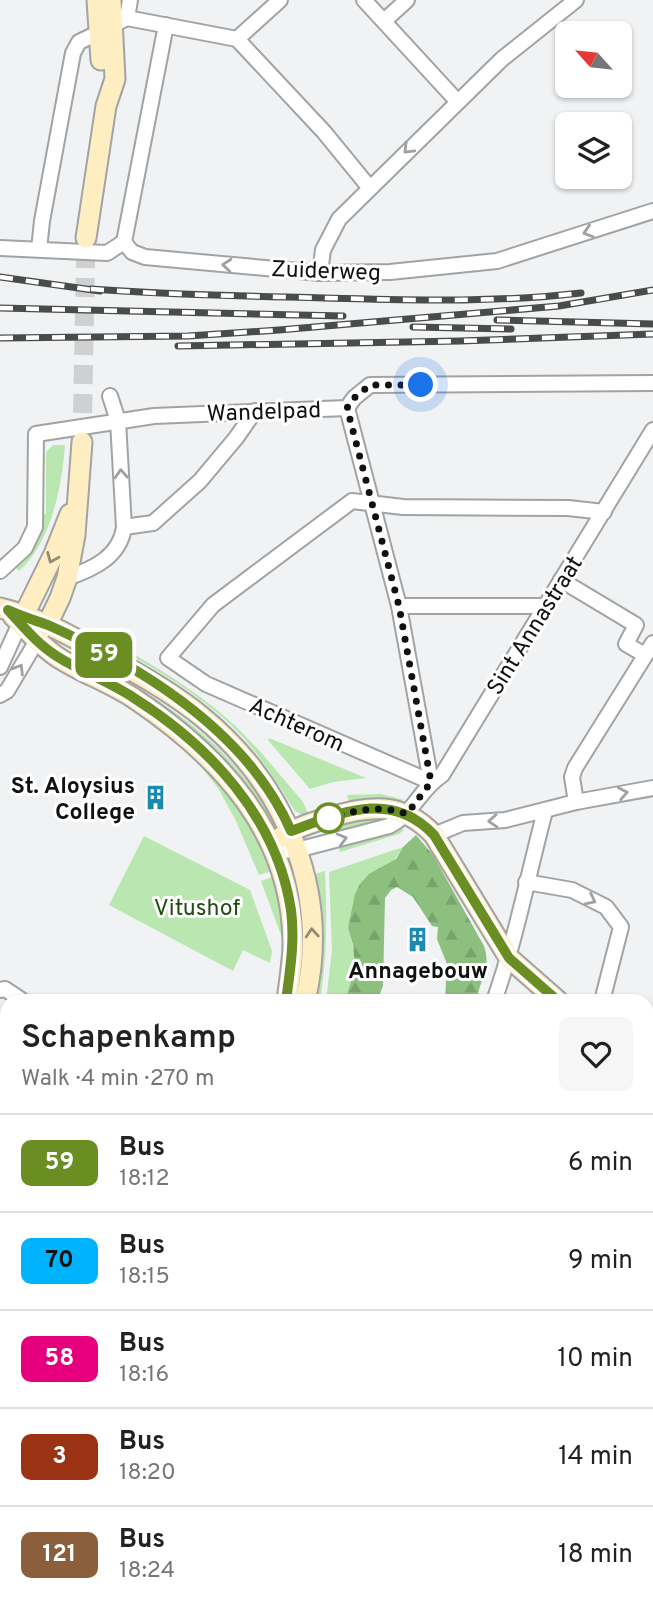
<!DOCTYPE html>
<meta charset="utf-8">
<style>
:root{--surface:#fff;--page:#f6f6f6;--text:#222;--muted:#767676;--line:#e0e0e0}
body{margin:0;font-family:Overpass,sans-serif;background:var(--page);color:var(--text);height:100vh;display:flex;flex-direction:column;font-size:26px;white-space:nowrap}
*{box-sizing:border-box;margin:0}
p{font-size:23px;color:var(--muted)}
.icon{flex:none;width:38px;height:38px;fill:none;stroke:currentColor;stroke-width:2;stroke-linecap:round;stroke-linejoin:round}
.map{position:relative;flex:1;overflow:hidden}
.side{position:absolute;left:0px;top:994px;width:654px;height:623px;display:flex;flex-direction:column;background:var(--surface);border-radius:21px 21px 0 0;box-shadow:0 2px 5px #0004}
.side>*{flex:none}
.badge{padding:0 14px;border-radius:10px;font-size:24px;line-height:46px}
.needle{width:46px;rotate:297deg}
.tools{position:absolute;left:555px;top:21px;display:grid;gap:14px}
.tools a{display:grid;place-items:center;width:77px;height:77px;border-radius:10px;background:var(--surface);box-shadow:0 2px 5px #0004;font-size:35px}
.you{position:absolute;width:35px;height:35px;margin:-18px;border:5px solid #fff;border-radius:50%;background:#1a73e8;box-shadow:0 0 0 10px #1a73e833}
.map>.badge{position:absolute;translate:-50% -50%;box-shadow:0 0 0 4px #fff}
.round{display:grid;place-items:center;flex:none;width:74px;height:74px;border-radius:10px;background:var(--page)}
.head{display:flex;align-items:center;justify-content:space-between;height:119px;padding:0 21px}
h1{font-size:33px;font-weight:600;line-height:52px}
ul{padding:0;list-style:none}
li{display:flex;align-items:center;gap:21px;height:98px;padding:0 21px;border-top:2px solid var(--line)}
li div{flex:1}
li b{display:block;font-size:26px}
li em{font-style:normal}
li .badge{min-width:77px;font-weight:700;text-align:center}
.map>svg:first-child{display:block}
.green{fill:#bae6af}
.forest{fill:url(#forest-firs)}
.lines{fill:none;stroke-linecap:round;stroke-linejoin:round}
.secondary-tunnel{stroke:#ced0d1;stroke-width:19;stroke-dasharray:19 10;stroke-linecap:butt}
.street-casing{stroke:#a2a3a4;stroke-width:18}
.secondary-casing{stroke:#a2a3a4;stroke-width:23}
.street{stroke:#fff;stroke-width:14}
.secondary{stroke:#ffeec2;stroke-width:19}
.rail-casing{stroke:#4a4b4b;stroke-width:7}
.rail{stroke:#fff;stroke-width:4.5;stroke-dasharray:13;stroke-linecap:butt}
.oneway{stroke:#9fa0a0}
.oneway2{stroke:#938b72}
.line-casing{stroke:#fff;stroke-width:16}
.line{stroke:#6b8e23;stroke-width:10}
.walk{stroke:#101111;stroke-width:7;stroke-dasharray:0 12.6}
.stop-dot{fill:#fff;stroke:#6b8e23;stroke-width:3.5}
.labels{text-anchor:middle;stroke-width:6;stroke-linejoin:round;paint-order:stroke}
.street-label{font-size:23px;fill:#101111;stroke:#fff}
.poi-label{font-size:23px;font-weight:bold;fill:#101111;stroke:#fff;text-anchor:end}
.park-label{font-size:23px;fill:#1e4e0d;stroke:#fff}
</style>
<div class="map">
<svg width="653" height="1617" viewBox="0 0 653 1617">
<defs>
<pattern id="forest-firs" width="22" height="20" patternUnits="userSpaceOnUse" patternTransform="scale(1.75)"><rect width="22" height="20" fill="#8dbf7f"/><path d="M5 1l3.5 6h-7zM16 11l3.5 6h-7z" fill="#79a36d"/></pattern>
</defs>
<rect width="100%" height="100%" fill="#f0f2f3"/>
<!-- green -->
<g class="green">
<path d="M53 445H65C62 486 51 543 19 571L15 567 27 555 42 514H46V452Z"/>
<path d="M93 631C141 658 190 685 231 722 257 746 280 775 303 802L309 816H304L295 811C276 781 257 750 231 725 190 687 140 660 91 634Z"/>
<path d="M74 652C126 680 178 708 220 750 244 774 264 803 283 831H272L237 780 71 658Z"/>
<path d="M269 738 366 778 333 782 310 789 268 740Z"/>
<path d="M188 750 230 784 275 870 259 875 236 821 218 788Z"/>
<path d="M381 794 404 800 399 802 350 804 347 795Z"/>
<path d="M383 815 391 821 333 836 329 826Z"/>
<path d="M399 828 404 830 399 834 340 852 337 844Z"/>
<path d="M144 836 250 890 272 951 270 963 243 950 233 971 109 905Z"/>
<path d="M403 847 348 928C358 962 355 969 345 1001H326L332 950 329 872Z"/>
<path d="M325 871C327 915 327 958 320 1001H311L309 876Z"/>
<path d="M275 876 278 883 285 946 261 881Z"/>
</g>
<!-- forest -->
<path class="forest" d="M416 835 433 855 484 946C492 970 479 979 477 1001H445L447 964 437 939 438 927 432 926 413 897 397 887 391 890 385 898 383 986 377 1001H345L355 968 353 945 348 928 355 894 360 884 369 874 396 859 403 847Z"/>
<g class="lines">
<!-- secondary-tunnel -->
<path class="secondary-tunnel" d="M82 442 86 238"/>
<defs>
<g id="street">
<path d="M364 0 457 101"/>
<path d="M127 18 130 0"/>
<path d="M384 21 407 0"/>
<path d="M113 25 127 18 237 39 324 132 369 187"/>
<path d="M237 39 280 0"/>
<path d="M124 242 132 252 145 257 320 273 390 272 497 261 653 211"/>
<path d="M124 242 166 25"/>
<path d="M0 248 107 253 124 242"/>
<path d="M39 249 42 221 73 53 79 42 100 32"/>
<path d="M320 273 323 250 339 219 502 59 576 0"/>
<path d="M347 408 399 606 431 782"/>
<path d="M124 527 153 523 200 481 236 438 255 411"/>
<path d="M0 571 25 548 35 527 36 434 154 416 347 408 354 398 370 385 653 383"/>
<path d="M67 578C93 569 120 557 124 527L118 421 110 396"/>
<path d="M561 580 636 625 626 644 645 655"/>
<path d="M399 606H545"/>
<path d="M0 667 20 623"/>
<path d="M0 695 7 691 42 632"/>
<path d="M431 782 206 684 168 658 213 605 352 501 403 507 568 508 604 512"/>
<path d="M576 802 572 777 575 768 653 643"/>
<path d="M434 835 463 823 505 820 576 802 653 788"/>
<path d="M275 851 297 850 389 826C413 814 420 789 442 775L653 430"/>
<path d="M526 882 572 890 606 907 621 927 602 1001"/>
<path d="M0 990 5 989 23 1001"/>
<path d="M494 1001C516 939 528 875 545 811"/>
<path d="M0 1022H4L7 1026"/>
<path d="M0 1235 7 1237"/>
<path d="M0 1348 7 1335"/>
<path d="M0 1504 7 1507"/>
<path d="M648 1561 653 1566"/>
<path d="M648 1585 653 1580"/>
<path d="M150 1610 160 1617"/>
<path d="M263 1610 271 1617"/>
<path d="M556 1610 562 1617"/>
<path d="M607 1617 616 1610"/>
</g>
<g id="secondary">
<path d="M97 0 101 60"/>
<path d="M86 238 106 106 115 79 111 0"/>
<path d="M0 608C39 617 77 639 111 659 143 676 174 694 201 716 286 785 331 893 305 1001"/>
<path d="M13 616C27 630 39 644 56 656 81 673 110 682 135 699 221 757 292 833 293 943 293 962 289 982 287 1001"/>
<path d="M20 623 54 554 70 514"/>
<path d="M47 625 60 598 67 578 75 535 82 442"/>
<path d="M281 837C295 828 311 823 327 818 370 806 401 800 434 835L509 958 558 1001"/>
<path d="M648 1057 653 1060"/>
<path d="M648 1248 653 1246"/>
<path d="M108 1617 111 1610"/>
</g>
</defs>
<!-- street casing -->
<use href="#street" class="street-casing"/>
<!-- secondary casing -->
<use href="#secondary" class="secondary-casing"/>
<!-- street -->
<use href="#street" class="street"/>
<!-- secondary -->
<use href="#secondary" class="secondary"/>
<defs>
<g id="rail">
<path d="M0 277 100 291"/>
<path d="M91 289C169 295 247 296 325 298 411 300 495 303 581 293"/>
<path d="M0 308 343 316"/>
<path d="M497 320 653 324"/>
<path d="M413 327 511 329"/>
<path d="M0 338 188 336 279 330 559 306 653 290"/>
<path d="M178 346 460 341 653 334"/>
</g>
</defs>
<!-- rail casing -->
<use href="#rail" class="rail-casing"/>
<!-- rail -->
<use href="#rail" class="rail"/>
</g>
<!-- one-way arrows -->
<defs><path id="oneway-chevron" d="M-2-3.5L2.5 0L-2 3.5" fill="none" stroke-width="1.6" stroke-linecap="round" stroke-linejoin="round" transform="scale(1.75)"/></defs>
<g class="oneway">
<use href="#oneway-chevron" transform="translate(408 149) rotate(135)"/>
<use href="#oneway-chevron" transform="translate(588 232) rotate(162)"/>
<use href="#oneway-chevron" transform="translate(227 265) rotate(-175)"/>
<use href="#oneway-chevron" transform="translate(121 474) rotate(-93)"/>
<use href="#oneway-chevron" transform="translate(19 669) rotate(-59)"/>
<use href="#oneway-chevron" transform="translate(623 793) rotate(-11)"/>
<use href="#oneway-chevron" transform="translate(493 821) rotate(176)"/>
<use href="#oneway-chevron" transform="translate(342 839) rotate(-15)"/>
<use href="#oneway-chevron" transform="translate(591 900) rotate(27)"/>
</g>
<g class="oneway2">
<use href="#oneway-chevron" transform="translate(52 558) rotate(113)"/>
<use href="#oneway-chevron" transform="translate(312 933) rotate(-94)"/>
</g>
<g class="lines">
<defs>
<path id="line" d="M286 1001C290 971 295 941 291 910 277 818 210 746 134 698 110 682 82 672 58 657 38 645 24 627 8 610 21 616 34 620 48 625 142 667 248 732 291 831 341 813 391 789 434 835L509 958 558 1001"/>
</defs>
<!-- line casing -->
<use href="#line" class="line-casing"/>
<!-- line -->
<use href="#line" class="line"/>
<!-- walk -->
<path class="walk" d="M329 818 323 820C353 811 377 804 407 814L431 782 399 606 347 408 354 398 370 385H421"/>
</g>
<!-- icons -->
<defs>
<symbol id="building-bare" viewBox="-9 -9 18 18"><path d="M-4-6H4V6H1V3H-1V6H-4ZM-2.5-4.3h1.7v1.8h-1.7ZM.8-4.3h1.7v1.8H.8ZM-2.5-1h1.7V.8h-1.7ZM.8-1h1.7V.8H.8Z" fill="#1a8bb0" stroke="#fff" stroke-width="2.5" paint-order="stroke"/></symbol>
</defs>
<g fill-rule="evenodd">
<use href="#building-bare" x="138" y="780" width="35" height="35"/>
<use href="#building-bare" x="400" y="922" width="35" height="35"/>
</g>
<!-- markers -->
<circle class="stop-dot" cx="329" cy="818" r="14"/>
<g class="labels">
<!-- street labels -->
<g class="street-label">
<text transform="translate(326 270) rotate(2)" y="8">Zuiderweg</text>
<text transform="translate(264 411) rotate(-2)" y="8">Wandelpad</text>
<text transform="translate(534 625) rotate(-58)" y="8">Sint Annastraat</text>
<text transform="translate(297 724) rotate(24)" y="8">Achterom</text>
</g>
<!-- poi labels -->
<g class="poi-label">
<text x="135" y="793">St. Aloysius<tspan x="135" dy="26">College</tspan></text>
<text x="418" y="978" text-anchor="middle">Annagebouw</text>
</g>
<!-- park labels -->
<g class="park-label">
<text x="197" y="915">Vitushof</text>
</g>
</g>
</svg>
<div class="tools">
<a><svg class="needle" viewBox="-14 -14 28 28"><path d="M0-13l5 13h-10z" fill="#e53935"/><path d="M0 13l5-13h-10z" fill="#767676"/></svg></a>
<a><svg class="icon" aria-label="layers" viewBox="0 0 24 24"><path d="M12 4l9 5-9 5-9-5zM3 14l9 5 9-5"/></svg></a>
</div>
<div class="you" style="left:421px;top:385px"></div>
<b class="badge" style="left:104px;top:655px;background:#6b8e23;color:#fff">59</b>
<section class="side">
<div class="head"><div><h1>Schapenkamp</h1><p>Walk · 4 min · 270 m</p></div><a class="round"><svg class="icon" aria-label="heart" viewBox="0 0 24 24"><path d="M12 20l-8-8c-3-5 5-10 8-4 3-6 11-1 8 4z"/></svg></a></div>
<ul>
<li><span class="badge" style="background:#6b8e23;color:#fff">59</span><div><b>Bus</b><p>18:12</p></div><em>6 min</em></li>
<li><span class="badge" style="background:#00b3ff;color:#111">70</span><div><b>Bus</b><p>18:15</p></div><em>9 min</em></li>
<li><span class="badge" style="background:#e6007e;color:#fff">58</span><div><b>Bus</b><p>18:16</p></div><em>10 min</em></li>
<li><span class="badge" style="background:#9b3214;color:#fff">3</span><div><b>Bus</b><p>18:20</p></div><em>14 min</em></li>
<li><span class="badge" style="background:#8b5e3c;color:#fff">121</span><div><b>Bus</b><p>18:24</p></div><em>18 min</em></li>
</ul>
</section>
</div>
